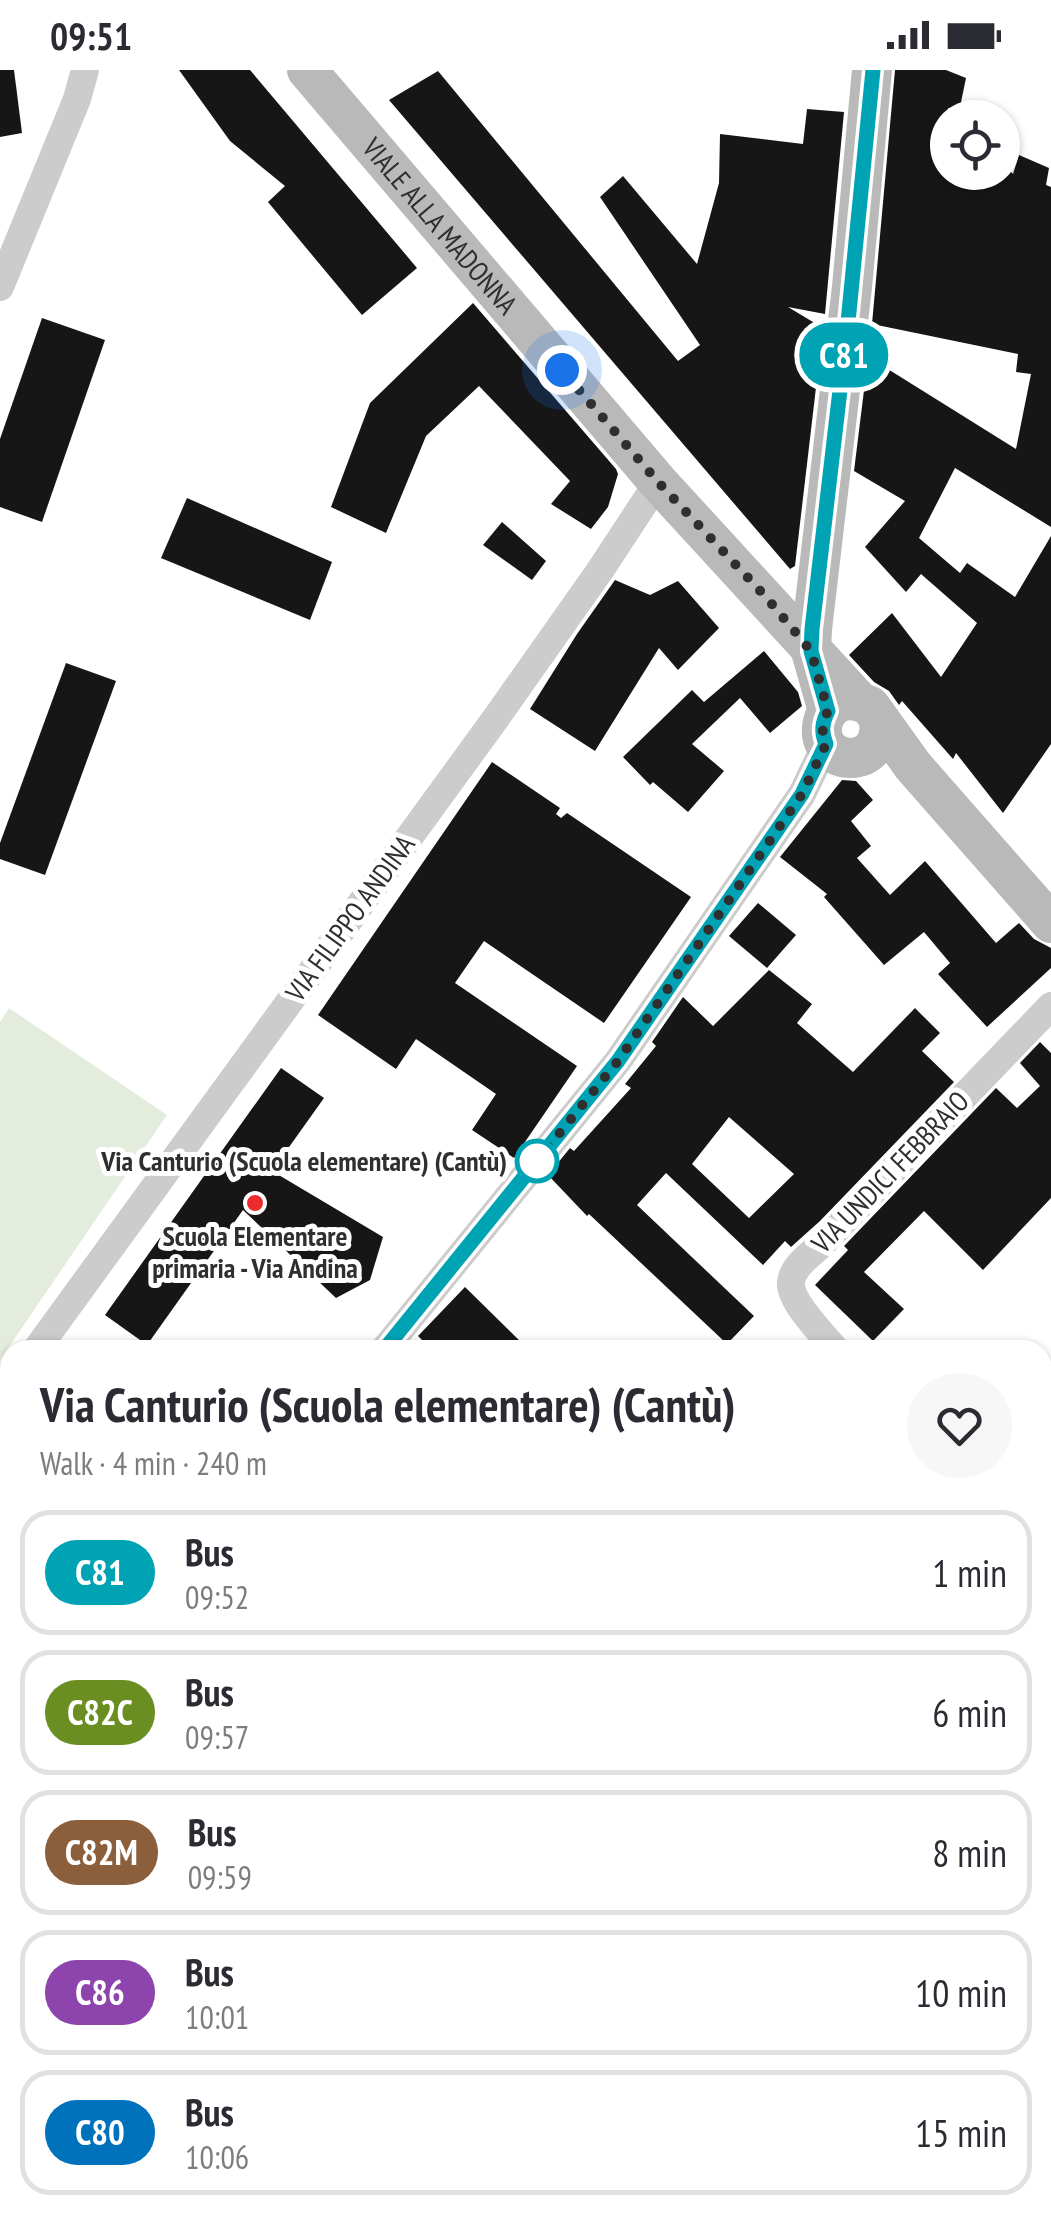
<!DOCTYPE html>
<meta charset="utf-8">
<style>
:root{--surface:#fff;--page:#f7f7f7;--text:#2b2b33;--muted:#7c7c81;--line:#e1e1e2}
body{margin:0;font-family:"PT Sans Narrow",sans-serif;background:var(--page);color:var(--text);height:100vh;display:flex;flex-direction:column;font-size:38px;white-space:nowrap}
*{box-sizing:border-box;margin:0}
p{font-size:32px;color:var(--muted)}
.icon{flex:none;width:55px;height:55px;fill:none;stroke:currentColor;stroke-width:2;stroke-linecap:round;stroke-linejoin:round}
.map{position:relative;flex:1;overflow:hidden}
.drawer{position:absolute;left:0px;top:1270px;width:1052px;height:892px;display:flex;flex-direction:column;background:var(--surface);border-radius:30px 30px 0 0;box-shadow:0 2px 8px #0004}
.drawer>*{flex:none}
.badge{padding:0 20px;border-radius:32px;font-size:35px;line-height:65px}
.fabs{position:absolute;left:930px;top:30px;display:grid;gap:20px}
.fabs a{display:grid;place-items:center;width:90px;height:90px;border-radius:50%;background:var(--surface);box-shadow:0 2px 8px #0004;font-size:50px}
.you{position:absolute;width:50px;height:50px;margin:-25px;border:8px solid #fff;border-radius:50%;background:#1a73e8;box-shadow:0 0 0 15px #1a73e833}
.map>.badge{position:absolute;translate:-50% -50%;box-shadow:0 0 0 5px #fff}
.round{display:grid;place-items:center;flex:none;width:105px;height:105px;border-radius:52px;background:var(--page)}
.headline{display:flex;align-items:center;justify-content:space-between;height:170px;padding:0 40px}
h1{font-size:48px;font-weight:800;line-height:75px}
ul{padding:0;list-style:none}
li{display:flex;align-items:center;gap:30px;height:125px;margin:0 20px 15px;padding:0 20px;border:5px solid var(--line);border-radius:30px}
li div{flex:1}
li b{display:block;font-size:38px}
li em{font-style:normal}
li .badge{min-width:110px;font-weight:700;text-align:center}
.status{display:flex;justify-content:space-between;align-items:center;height:70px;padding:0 50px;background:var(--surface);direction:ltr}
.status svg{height:28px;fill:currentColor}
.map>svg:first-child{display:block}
.green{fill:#e4eddd}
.building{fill:#161616;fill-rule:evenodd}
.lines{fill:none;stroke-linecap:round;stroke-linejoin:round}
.path{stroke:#ccc;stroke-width:5;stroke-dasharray:5 5;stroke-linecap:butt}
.street{stroke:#ccc;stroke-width:28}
.secondary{stroke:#b9b9b9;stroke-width:40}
.line-casing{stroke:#fff;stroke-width:22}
.line{stroke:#00a3b4;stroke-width:15}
.walk{stroke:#2f2f2f;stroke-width:10;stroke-dasharray:0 18}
.stop-dot{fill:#fff;stroke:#00a3b4;stroke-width:5}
.poi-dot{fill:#ec2b2d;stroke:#fff;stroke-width:4}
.labels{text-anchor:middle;stroke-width:10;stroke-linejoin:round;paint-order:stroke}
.street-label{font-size:28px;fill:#2f2f2f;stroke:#fff}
.stop-label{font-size:28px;font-weight:bold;fill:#2f2f2f;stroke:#fff;text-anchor:end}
.poi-label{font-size:28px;font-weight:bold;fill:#2f2f2f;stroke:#fff}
</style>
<div class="status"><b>09:51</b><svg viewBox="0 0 49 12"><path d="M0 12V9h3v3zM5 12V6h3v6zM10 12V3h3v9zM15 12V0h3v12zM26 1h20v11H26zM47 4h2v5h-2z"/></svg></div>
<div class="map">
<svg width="1051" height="2162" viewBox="0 0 1051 2162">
<rect width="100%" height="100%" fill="#fff"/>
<!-- green -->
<path class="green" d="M9 938 167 1045 0 1290V952Z"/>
<!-- building -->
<g class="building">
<path d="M0 0H14L22 63 0 67Z"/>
<path d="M179 0H250L417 198 362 245 268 132 285 116 230 71Z"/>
<path d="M895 0H946L966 8 959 42 948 38V102H1011L1013 104 1019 85 1049 98 1046 115 1051 117V457L955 398 919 468 960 503 967 493 1015 527 1051 466V674L1003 743 956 683 953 689 902 631 899 635 889 621 874 612 849 585 892 543 941 607 977 553 921 504 906 522 865 477 905 431 854 401 867 296H883L1016 379 1031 304 1016 302 1018 284 872 254Z"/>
<path d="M438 1 678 291 700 275 600 127 623 106 697 194 719 113 720 64 803 74 807 39 844 42 825 244 788 237 823 258 795 496 790 499 389 30Z"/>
<path d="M473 233 616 399 618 404 608 437 591 459 551 434 570 411 479 316 426 366 386 463 331 437 370 333Z"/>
<path d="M42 248 105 270 42 452 0 437V369Z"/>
<path d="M187 428 332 492 310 550 161 488Z"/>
<path d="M502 452 546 491 532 510 483 475Z"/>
<path d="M615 510 650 525 678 511 719 558 678 600 659 578 595 681 530 639 577 564Z"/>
<path d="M764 581 798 622 802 636 770 663 740 628 692 674 724 701 688 742 653 712 650 715 623 687 692 620 704 632Z"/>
<path d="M66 593 116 611 45 805 0 789V773Z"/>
<path d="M492 692 560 738 556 744 561 748 567 743 691 827 604 953 484 871 455 913 577 996 514 1088 472 1060 496 1024 416 969 396 999 318 945Z"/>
<path d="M842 710 856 711 873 730 851 751 871 776 857 788 890 825 925 791 996 873 1019 853 1034 869 1051 878V898L987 957 938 904 950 893 924 862 884 895 824 827 827 824 780 787Z"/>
<path d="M758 833 796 865 767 898 729 866Z"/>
<path d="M769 900 812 934 797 953 853 1002 915 938 940 963 922 981 954 1012 820 1151 791 1177 785 1171 763 1195 666 1103 637 1135 754 1246 727 1274 589 1144 587 1146 548 1105 570 1078 574 1081 631 1018 625 1014 656 976 652 972 683 927 713 956ZM729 1047 794 1104 749 1148 692 1094Z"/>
<path d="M1040 972 1051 983V1128L983 1200 924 1141 864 1202 904 1239 873 1271 815 1215 848 1180 844 1176 996 1018 1017 1038 1040 1016 1020 993Z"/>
<path d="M281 998 324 1028 272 1101 383 1167 370 1210 336 1228 243 1140 147 1275 105 1245Z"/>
<path d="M465 1217 529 1280H432L418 1266Z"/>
</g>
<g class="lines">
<!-- path -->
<g class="path">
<path d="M1042 1847 1051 1857"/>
<path d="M1042 1916 1051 1909"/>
</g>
<!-- street -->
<g class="street">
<path d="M0 217 77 29 85 0"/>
<path d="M36 1280 496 648 601 499 658 412"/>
<path d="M384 1280 618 991 802 724 826 674"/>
<path d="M836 1280C824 1266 789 1231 791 1212 793 1196 811 1184 822 1174L1051 936"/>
<path d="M0 1330 10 1316"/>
<path d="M1042 1484 1051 1493"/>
<path d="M1042 1705 1051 1690"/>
<path d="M0 1744 10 1732"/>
<path d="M1042 2151 1051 2160"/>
<path d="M842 2152 846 2162"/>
</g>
<!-- secondary -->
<g class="secondary">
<path id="s1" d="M307 0 658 412 859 631"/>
<path d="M828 641 811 581 812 559 852 217 872 0"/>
<path d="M879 650C885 702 818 697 822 657 823 648 826 642 833 636 845 627 857 630 870 636L913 696 1051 853"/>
<path d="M0 1835 10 1848"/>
<path d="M249 2152 256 2162"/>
</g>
</g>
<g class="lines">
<defs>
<path id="line" d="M384 1280 618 991 802 724 826 674C821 662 822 653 828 641L811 581 812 559 848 252 873 0"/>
</defs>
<!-- line casing -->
<use href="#line" class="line-casing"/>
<!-- line -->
<use href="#line" class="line"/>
<!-- walk -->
<path class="walk" d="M537 1091 618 991 802 724 826 674C821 662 822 653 828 641L811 581 766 527 658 412 562 300"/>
</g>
<!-- markers -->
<circle class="stop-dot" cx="537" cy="1091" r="20"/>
<circle class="poi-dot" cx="255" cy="1133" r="10"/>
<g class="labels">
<!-- street labels -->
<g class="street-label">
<text dy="10" stroke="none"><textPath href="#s1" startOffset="205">VIALE ALLA MADONNA</textPath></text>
<text transform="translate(350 848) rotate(-54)" y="10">VIA FILIPPO ANDINA</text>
<text transform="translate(890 1102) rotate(-46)" y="10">VIA UNDICI FEBBRAIO</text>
</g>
<!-- stop labels -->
<g class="stop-label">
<text x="507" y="1101">Via Canturio (Scuola elementare) (Cantù)</text>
</g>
<!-- poi labels -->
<g class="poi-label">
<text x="255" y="1176">Scuola Elementare<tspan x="255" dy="32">primaria - Via Andina</tspan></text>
</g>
</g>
</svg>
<div class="fabs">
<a><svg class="icon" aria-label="locate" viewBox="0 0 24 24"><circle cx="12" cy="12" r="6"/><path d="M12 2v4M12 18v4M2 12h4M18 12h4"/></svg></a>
</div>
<div class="you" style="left:562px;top:300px"></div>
<b class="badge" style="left:844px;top:285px;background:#00a3b4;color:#fff">C81</b>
<section class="drawer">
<div class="headline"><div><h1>Via Canturio (Scuola elementare) (Cantù)</h1><p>Walk · 4 min · 240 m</p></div><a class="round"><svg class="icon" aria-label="heart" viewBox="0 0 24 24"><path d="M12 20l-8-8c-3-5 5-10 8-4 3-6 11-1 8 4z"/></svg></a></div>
<ul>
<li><span class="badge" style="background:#00a3b4;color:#fff">C81</span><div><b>Bus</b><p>09:52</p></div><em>1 min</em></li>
<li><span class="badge" style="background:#6b8e23;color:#fff">C82C</span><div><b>Bus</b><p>09:57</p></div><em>6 min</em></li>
<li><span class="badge" style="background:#8b5e3c;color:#fff">C82M</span><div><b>Bus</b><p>09:59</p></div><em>8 min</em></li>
<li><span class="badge" style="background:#8e44ad;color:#fff">C86</span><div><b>Bus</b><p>10:01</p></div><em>10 min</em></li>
<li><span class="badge" style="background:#0072bc;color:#fff">C80</span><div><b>Bus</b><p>10:06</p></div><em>15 min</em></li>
</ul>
</section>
</div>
